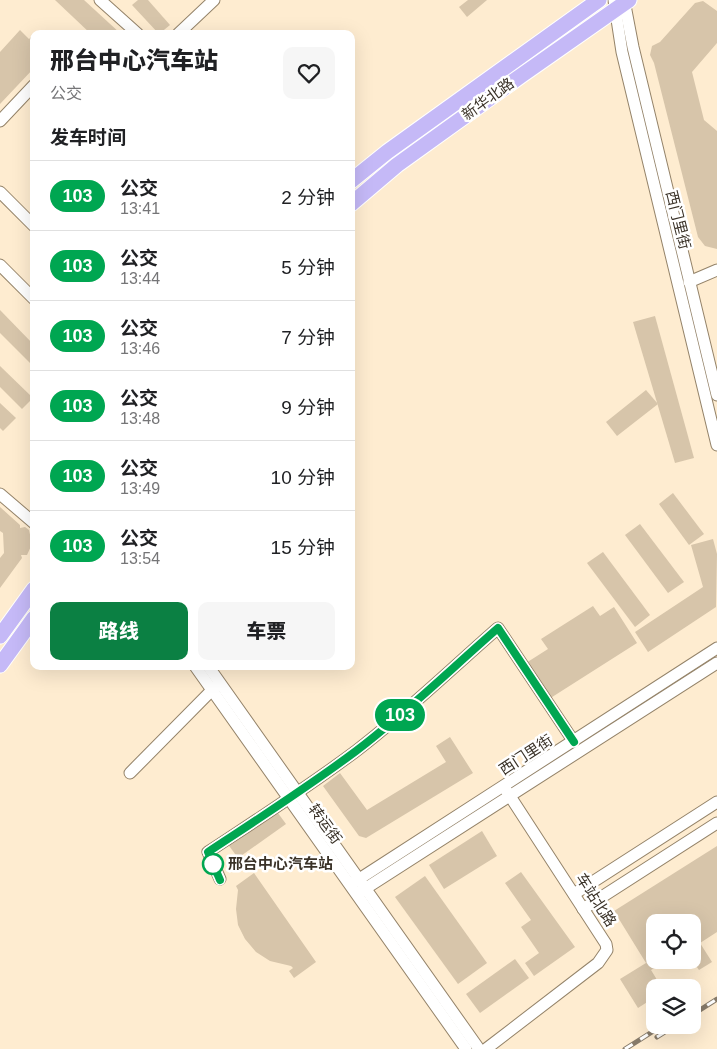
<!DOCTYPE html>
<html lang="zh">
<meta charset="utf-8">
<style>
:root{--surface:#fff;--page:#f6f6f6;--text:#202124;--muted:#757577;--line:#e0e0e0;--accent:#0b8043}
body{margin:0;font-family:Helvetica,"Noto Sans SC",sans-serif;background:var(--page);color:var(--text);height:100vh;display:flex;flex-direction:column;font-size:19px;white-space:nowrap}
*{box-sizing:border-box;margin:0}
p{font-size:16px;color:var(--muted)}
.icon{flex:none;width:28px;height:28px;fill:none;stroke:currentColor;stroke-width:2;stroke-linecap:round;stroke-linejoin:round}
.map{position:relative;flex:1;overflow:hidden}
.side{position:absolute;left:30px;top:30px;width:325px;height:640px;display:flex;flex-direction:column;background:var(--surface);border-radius:10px;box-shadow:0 5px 20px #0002}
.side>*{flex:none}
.badge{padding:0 10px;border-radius:16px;font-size:18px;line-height:32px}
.tools{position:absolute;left:646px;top:914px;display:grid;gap:10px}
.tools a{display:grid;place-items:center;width:55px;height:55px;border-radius:10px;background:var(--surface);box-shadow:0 5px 20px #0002;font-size:25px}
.map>.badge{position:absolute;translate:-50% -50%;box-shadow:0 0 0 2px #fff}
h2{padding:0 20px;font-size:19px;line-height:45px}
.round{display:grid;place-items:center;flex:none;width:52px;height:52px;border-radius:10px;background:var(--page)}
.summary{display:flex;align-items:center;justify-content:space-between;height:85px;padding:0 20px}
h1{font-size:24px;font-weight:800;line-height:38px}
.cta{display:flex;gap:10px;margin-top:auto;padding:10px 20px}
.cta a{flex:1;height:58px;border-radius:10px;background:var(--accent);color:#fff;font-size:20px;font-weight:800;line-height:58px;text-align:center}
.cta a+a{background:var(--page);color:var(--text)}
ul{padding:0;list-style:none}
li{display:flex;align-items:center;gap:15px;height:70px;padding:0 20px;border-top:1px solid var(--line)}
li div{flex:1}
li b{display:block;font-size:19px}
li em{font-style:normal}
li .badge{min-width:55px;font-weight:700;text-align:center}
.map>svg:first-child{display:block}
.building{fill:#d7c5aa}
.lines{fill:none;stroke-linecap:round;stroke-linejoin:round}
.minor-casing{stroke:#948369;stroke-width:13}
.major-casing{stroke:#fff;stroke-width:17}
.minor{stroke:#fff;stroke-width:11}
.major{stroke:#c5b9f7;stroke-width:15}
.rail-casing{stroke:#877b6a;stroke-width:5}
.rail{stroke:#fff;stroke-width:3;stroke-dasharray:9;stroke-linecap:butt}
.line-casing{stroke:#fff;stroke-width:11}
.line{stroke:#00a651;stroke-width:8}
.stop-dot{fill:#fff;stroke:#00a651;stroke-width:2.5}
.labels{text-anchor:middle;stroke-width:5;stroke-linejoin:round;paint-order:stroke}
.street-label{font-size:15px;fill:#3a3228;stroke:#fff}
.stop-label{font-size:15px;font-weight:bold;fill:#3a3228;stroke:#fff;text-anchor:start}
</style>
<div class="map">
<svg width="717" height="1049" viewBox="0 0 717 1049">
<rect width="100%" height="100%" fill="#feecd0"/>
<!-- building -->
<g class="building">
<path d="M55 0H84L121 34H91Z"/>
<path d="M138 0H148L170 25 159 34 132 5Z"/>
<path d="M468 0H487L467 17 459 7Z"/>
<path d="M703 1 717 11V43L692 72 704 120 717 131V249L705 246 698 237 654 63 650 55 652 46 660 42 695 3Z"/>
<path d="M20 30 29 39 32 36 34 38V68L0 104V52Z"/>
<path d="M0 310 34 345V367L0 333Z"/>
<path d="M655 316 694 458 675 463 633 322Z"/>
<path d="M0 366 33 398 22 409 0 387Z"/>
<path d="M646 390 658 404 617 436 606 422Z"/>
<path d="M0 403 16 418 3 431 0 428Z"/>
<path d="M673 493 704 534 689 545 659 504Z"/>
<path d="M0 507 20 525V528L25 527 29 530 32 544 27 555H21L22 558 0 588V558L4 553 3 533 0 531Z"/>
<path d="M640 524 684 582 668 593 625 535Z"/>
<path d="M713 539 717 554 716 607 648 652 635 632 703 587 691 545Z"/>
<path d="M603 552 650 615 635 627 587 563Z"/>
<path d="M593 606 600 616 614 607 637 643 549 699 526 663 548 649 541 639Z"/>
<path d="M450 737 473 773 366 838 359 836 323 786 340 773 367 810 446 762 436 746Z"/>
<path d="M275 809 286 824 238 858 227 843Z"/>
<path d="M482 831 497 856 444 889 429 865Z"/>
<path d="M717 846V932L700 943 712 962 699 970 692 960V922H655V960H667L651 970 662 988H655V997L638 1008 620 979 646 963 614 911Z"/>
<path d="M521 872 575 947 534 976 525 963 539 953 521 927 531 920 505 883Z"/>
<path d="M254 873 316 962 294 978 289 971 293 968 291 966 270 961 256 952 245 939 238 925 236 909 238 890 236 886Z"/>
<path d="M425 876 487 963 458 984 395 897Z"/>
<path d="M515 959 529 978 480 1013 466 994Z"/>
</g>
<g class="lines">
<defs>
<g id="minor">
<path d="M100 0 138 34"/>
<path d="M614 0 622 52 717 445"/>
<path d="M624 0 633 47 717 395"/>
<path d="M178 34 214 0"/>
<path d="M0 121 34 85"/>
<path d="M0 192 34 226"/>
<path d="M0 265 34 299"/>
<path d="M689 282 717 270"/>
<path d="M0 494 34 523"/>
<path d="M195 666 466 1049"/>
<path d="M208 666 479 1049"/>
<path d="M130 773 217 685"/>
<path d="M220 879 208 852C258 819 308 787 356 751 406 713 451 669 498 628L574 742"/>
<path d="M353 883 717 648"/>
<path d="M360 892 717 663"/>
<path d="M574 894 717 802"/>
<path d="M583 909 717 823"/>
<path d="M486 1049 598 963 607 950 606 944 506 790"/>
</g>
<g id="major">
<path d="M351 181 387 152 599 0"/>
<path d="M351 204 397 165 522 75 629 0"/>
<path d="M0 636 34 589"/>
<path d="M0 665 34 618"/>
</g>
</defs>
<!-- minor casing -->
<use href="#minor" class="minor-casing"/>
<!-- major casing -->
<use href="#major" class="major-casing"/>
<!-- minor -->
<use href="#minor" class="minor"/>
<!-- major -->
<use href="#major" class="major"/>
<defs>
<g id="rail">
<path d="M692 1015 717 999"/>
<path d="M657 1037 676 1025"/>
<path d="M625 1049 663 1025"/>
</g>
</defs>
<!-- rail casing -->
<use href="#rail" class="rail-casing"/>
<!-- rail -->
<use href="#rail" class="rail"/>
</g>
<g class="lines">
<defs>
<path id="line" d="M220 880 208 852C258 819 308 787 356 751 406 713 451 669 498 628L574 742"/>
</defs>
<!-- line casing -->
<use href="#line" class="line-casing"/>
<!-- line -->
<use href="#line" class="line"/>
</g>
<!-- markers -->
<circle class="stop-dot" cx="213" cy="864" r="10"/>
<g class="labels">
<!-- street labels -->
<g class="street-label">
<text transform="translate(488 99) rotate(-36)" y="5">新华北路</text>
<text transform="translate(678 220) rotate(76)" y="5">西门里街</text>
<text transform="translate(526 755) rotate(-33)" y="5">西门里街</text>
<text transform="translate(325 824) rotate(54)" y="5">转运街</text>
<text transform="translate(596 900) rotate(57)" y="5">车站北路</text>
</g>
<!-- stop labels -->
<g class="stop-label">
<text x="228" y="869">邢台中心汽车站</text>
</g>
</g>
</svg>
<div class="tools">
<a><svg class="icon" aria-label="locate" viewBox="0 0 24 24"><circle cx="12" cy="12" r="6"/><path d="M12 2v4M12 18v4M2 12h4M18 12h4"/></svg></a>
<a><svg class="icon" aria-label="layers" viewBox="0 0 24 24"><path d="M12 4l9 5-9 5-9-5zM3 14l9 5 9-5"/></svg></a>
</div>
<b class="badge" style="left:400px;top:715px;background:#00a651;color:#fff">103</b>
<section class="side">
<div class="summary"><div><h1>邢台中心汽车站</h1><p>公交</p></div><a class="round"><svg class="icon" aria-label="heart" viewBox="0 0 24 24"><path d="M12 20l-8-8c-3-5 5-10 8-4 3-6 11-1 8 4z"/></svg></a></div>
<h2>发车时间</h2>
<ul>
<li><span class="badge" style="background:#00a651;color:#fff">103</span><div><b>公交</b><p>13:41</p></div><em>2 分钟</em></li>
<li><span class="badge" style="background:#00a651;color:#fff">103</span><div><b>公交</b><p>13:44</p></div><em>5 分钟</em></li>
<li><span class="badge" style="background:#00a651;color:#fff">103</span><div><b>公交</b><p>13:46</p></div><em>7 分钟</em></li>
<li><span class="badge" style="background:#00a651;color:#fff">103</span><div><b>公交</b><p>13:48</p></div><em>9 分钟</em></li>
<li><span class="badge" style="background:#00a651;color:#fff">103</span><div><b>公交</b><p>13:49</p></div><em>10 分钟</em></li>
<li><span class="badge" style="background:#00a651;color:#fff">103</span><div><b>公交</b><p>13:54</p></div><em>15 分钟</em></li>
</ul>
<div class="cta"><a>路线</a><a>车票</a></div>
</section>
</div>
